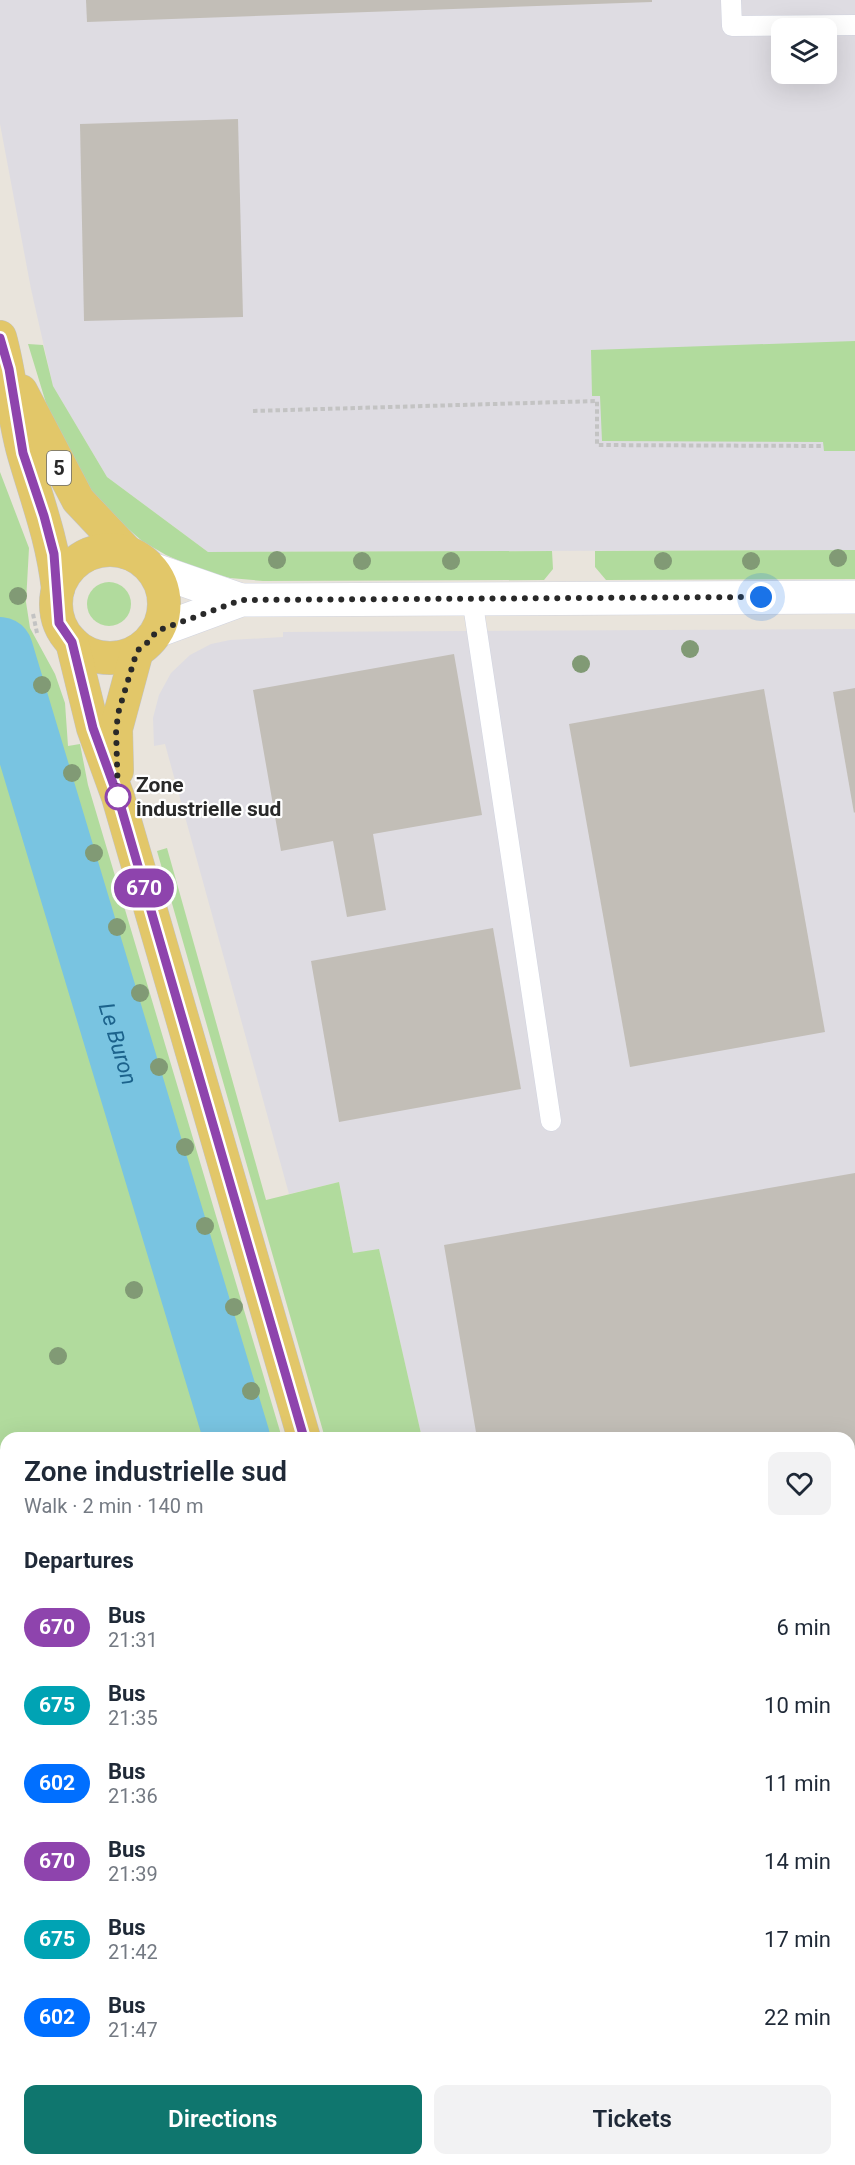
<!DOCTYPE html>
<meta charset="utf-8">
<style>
:root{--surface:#fff;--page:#f2f2f3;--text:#1f2937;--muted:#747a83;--accent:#0f766e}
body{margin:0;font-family:Roboto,sans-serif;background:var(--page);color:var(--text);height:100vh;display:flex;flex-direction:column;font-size:22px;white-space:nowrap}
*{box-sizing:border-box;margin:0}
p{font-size:20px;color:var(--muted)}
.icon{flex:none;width:33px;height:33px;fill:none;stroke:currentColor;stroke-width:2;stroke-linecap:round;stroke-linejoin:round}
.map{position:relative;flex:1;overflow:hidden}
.panel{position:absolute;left:0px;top:1432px;width:855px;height:734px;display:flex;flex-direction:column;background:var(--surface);border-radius:18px 18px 0 0;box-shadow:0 6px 24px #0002}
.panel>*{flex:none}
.badge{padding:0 12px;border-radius:20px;font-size:21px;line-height:39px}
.controls{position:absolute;left:771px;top:18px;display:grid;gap:12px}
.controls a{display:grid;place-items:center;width:66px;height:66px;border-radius:12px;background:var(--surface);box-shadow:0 6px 24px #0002;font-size:30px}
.you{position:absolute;width:30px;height:30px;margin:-15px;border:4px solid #fff;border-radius:50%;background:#1a73e8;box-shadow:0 0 0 9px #1a73e833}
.map>.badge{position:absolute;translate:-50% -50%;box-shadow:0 0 0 3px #fff}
h2{padding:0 24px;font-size:22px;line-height:54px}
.round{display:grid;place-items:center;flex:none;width:63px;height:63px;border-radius:12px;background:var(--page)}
.summary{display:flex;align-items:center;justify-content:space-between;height:102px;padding:0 24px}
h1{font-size:28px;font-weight:600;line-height:45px}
.cta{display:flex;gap:12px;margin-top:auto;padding:12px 24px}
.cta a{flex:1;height:69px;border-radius:12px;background:var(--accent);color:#fff;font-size:24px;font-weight:600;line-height:69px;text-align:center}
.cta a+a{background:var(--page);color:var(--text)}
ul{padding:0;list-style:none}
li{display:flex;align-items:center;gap:18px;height:78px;padding:0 24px}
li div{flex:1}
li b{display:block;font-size:22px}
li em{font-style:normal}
li .badge{min-width:66px;font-weight:700;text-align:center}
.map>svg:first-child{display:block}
.industrial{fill:#dedce2;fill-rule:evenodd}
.green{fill:#b1db9d}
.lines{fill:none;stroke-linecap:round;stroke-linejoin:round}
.river{stroke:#79c4e1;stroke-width:66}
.building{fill:#c2beb7}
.lane-casing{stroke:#d1d4e0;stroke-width:21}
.street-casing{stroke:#d1d4e0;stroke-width:34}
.primary-casing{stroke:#c3c3c3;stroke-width:34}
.path{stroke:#c3c3c3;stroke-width:4;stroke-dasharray:4.5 3;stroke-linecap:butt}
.lane{stroke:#fff;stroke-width:20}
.street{stroke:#fff;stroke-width:33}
.primary{stroke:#e2c769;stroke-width:33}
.tree{fill:#819a75}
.line-casing{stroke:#fff;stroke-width:14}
.line{stroke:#8e44ad;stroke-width:9}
.walk{stroke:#292929;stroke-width:6;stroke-dasharray:0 10.8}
.stop-dot{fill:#fff;stroke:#8e44ad;stroke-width:3}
.labels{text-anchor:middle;stroke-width:4.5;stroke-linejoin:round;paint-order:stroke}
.shield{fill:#fff;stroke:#696969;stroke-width:1.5}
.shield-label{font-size:20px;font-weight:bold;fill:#292929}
.stop-label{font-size:21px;font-weight:bold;fill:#292929;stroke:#fff;text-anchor:start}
.water-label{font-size:22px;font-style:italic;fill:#1b628b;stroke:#fff}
</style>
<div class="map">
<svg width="855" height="2165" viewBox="0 0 855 2165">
<rect width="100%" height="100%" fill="#e9e4dc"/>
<!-- industrial -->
<g class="industrial">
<path d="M0 0H855V550L208 552 107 477 53 386 31 289 0 124ZM782 28H826V74H782Z"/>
<path d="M855 629V2165H653L652 2160H849V1438H422L379 1250 353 1253 339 1182 289 1194 165 744 154 746 153 718 159 695 171 673 190 655 211 644 230 640 283 637V632Z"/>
</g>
<!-- green -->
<g class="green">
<path d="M855 341V451H824L823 442 602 441 600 396H592L591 350Z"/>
<path d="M28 344 43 345 53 386 107 477 208 552 552 551 553 569 544 580 263 581 230 578 200 570 166 555 142 541 99 503 53 426Z"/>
<path d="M0 472 29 548 26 602 30 628 55 674 65 703 68 746 80 744 88 785 282 1438H6V2160H502L503 2165H0Z"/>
<path d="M855 550V579L606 580 595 567V551Z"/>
<circle cx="109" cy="604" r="22"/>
<path d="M167 848 266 1200 339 1182 353 1253 379 1249 422 1438H325L157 851Z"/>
<path d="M563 2160H652L653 2165H565Z"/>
</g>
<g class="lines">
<!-- river -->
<g class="river">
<path id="s1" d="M0 650 237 1438"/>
<path d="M454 2160 455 2165"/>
</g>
</g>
<!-- building -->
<g class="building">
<path d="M86 0H652V2L87 22Z"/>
<path d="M238 119 243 317 84 321 80 124Z"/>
<path d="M454 654 482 815 373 834 386 910 347 917 333 841 281 851 253 690Z"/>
<path d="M855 688V812L854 813 833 692Z"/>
<path d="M764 689 825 1032 630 1067 569 724Z"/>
<path d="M493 928 521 1089 339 1122 311 961Z"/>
<path d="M855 1173V1502L849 1504V1438H477L444 1245Z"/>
<path d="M855 1618V1726L849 1727V1619Z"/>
<path d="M855 1813V1893L849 1894V1814Z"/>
<path d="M238 2160H359L360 2165H240Z"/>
<rect x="696" y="2160" width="130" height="5"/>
</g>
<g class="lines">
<defs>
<g id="lane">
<path d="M731 0 732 26 855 25"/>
<path d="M472 598 551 1121"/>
</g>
<g id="street">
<path d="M152 569 241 600"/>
<path d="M157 631 241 600 855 597"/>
</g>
<g id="primary">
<path d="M0 337C11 376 13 417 24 455 38 503 52 538 58 589"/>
<path d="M21 391 78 500 128 553"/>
<circle cx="110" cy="604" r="54"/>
<path d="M72 642 93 728 118 797 304 1438"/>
<path d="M117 771 116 729 137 651"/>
<path d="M521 2160 523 2165"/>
</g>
</defs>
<!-- lane casing -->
<use href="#lane" class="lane-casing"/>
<!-- street casing -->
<use href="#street" class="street-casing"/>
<!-- primary casing -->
<use href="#primary" class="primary-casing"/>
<!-- path -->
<g class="path">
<path d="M253 411 597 401V445L822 446"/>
<path d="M33 614 37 633"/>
<path d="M582 2160 583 2165"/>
</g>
<!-- lane -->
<use href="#lane" class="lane"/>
<!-- street -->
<use href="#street" class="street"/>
<!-- primary -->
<use href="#primary" class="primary"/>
</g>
<!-- trees -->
<g class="tree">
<circle cx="838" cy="558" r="9"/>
<circle cx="277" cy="560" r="9"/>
<circle cx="362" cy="561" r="9"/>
<circle cx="451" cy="561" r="9"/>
<circle cx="663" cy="561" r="9"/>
<circle cx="751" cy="561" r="9"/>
<circle cx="18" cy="596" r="9"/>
<circle cx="690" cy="649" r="9"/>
<circle cx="581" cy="664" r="9"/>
<circle cx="42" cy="685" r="9"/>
<circle cx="72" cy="773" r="9"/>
<circle cx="94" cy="853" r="9"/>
<circle cx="117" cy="927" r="9"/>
<circle cx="140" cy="993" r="9"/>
<circle cx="159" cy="1067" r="9"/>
<circle cx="185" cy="1147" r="9"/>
<circle cx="205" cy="1226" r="9"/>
<circle cx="134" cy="1290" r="9"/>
<circle cx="234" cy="1307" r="9"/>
<circle cx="58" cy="1356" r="9"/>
<circle cx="251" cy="1391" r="9"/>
</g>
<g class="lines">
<defs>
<path id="line" d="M0 338 9 369 23 453 44 516 54 554 59 623 72 642 93 728 118 797 304 1438"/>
</defs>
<!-- line casing -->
<use href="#line" class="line-casing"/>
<!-- line -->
<use href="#line" class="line"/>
<!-- walk -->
<path class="walk" d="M118 797 116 729 119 710 137 651 148 642 157 631 241 600 761 597"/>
</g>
<!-- markers -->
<circle class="stop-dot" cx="118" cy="797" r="12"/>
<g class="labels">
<!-- shield labels -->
<rect class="shield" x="47" y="451" width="24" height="34" rx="4.5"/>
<g class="shield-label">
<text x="59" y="475">5</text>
</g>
<!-- stop labels -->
<g class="stop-label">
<text x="136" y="792">Zone<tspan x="136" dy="24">industrielle sud</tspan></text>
</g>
<!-- water labels -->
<g class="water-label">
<text dy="8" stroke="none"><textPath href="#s1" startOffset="411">Le Buron</textPath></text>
</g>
</g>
</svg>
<div class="controls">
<a><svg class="icon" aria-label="layers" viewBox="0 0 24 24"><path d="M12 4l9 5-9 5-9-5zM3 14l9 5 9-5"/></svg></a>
</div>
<div class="you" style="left:761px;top:597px"></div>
<b class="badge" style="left:144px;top:888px;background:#8e44ad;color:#fff">670</b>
<section class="panel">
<div class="summary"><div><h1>Zone industrielle sud</h1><p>Walk · 2 min · 140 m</p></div><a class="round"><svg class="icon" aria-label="heart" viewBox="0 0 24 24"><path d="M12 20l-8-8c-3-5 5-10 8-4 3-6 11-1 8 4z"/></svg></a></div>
<h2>Departures</h2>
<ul>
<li><span class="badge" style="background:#8e44ad;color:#fff">670</span><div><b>Bus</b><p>21:31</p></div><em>6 min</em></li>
<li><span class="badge" style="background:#00a3b4;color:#fff">675</span><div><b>Bus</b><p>21:35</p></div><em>10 min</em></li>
<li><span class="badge" style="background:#006fff;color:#fff">602</span><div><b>Bus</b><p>21:36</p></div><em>11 min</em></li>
<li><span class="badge" style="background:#8e44ad;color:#fff">670</span><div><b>Bus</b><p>21:39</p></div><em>14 min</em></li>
<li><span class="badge" style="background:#00a3b4;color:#fff">675</span><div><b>Bus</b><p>21:42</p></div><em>17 min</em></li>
<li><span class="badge" style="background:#006fff;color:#fff">602</span><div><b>Bus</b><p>21:47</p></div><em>22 min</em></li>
</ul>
<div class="cta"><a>Directions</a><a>Tickets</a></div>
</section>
</div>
